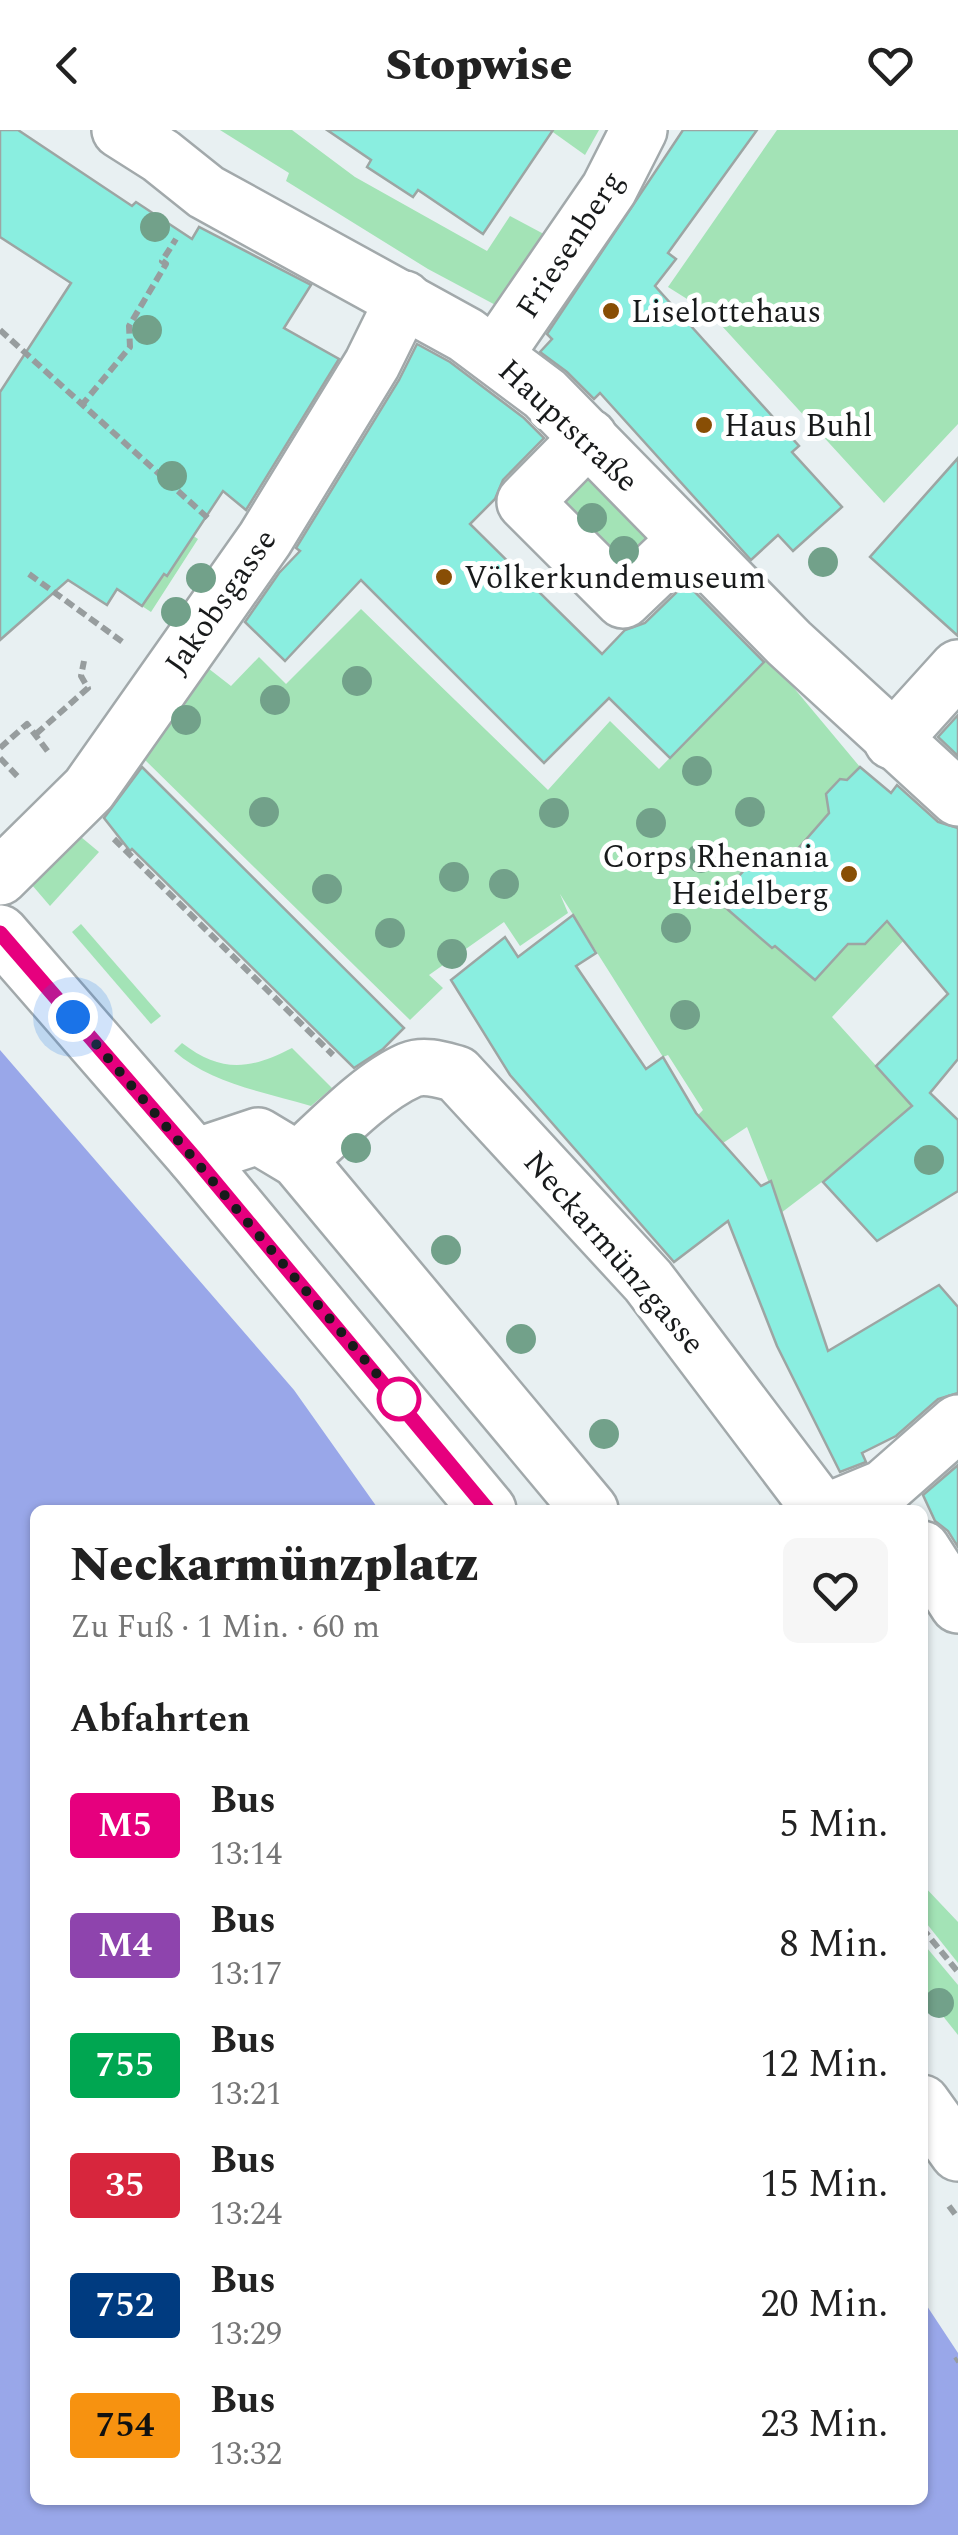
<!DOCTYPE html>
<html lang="de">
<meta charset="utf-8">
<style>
:root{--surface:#fff;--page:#f6f6f6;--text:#222;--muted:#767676}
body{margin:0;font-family:Spectral,serif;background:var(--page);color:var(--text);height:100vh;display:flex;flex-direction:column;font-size:38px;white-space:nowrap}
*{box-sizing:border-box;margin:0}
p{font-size:32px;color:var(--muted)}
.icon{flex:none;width:55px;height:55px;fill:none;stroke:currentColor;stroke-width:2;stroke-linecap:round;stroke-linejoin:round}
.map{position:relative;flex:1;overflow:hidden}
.panel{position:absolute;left:30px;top:1375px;width:898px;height:1000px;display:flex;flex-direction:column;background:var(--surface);border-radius:15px;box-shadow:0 2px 8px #0004}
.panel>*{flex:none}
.badge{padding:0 20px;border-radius:8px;font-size:35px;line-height:65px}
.you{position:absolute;width:50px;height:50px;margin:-25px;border:8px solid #fff;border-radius:50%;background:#1a73e8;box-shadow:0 0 0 15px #1a73e833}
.map>.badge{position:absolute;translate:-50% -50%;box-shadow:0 0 0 5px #fff}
h2{padding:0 40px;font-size:38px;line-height:90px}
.round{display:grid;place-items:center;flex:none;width:105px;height:105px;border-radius:15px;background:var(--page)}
.headline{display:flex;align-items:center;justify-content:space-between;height:170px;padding:0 40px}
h1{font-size:48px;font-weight:800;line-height:75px}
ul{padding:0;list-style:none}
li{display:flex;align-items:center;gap:30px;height:120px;padding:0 40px}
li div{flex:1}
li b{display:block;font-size:38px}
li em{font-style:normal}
li .badge{min-width:110px;font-weight:700;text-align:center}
header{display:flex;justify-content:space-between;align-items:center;height:130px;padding:0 40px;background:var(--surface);font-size:45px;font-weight:800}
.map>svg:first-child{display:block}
.green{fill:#a3e3b6}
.water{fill:#99a7e9}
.building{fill:#8aeee0;stroke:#9da5a3;stroke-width:2.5}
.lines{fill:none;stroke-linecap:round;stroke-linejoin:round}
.minor-casing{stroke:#a2a9ab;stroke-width:60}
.major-casing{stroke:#a2a9ab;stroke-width:60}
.path{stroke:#979d9e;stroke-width:6;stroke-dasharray:10 5;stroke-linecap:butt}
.minor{stroke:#fff;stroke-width:55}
.major{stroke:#fff;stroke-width:55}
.tree{fill:#72a18a}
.line-casing{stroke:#fff;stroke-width:22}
.line{stroke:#e6007e;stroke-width:15}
.walk{stroke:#181a1b;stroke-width:10;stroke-dasharray:0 18}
.poi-dot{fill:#884e05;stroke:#fff;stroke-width:4}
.stop-dot{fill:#fff;stroke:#e6007e;stroke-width:5}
.labels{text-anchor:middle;stroke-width:10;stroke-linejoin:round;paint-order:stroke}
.street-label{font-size:32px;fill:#181a1b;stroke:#fff}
.poi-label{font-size:32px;fill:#181a1b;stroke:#fff;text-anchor:start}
</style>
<header><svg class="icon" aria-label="back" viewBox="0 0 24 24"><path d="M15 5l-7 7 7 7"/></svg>Stopwise<svg class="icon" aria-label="heart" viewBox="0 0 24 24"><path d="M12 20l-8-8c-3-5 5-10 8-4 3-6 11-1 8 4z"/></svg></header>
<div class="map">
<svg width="958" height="2405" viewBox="0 0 958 2405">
<rect width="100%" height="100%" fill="#e8f0f2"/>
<!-- green -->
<g class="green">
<path d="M220 0H292L355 47 487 121 510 86 555 110 503 179 428 139 286 51 289 43Z"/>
<path d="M550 0H599L585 25Z"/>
<path d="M777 0H958V294L884 373 711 184 668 157Z"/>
<path d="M585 345 650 410 626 434 561 369Z"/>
<path d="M158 383 198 409 151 482 142 476 187 414Z"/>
<path d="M361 479 548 660 610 591 659 639 768 527 860 637 847 650 839 649 826 664 831 680 782 737 761 720 718 771 772 818 780 810 815 850 850 812 865 814 877 802V782L906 808 832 887 916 980 781 1083 747 997 723 1013 698 985 703 980 668 925 663 927 560 764 568 783 520 816 504 792 429 845 443 858 410 890 143 628 204 535 231 556 259 527 286 554Z"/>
<path d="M69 697 99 722 50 776 26 748Z"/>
<path d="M81 794 161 886 151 894 72 802Z"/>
<path d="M182 913C221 943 250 940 292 918L332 958 311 976C265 962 211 954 174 921Z"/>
<path d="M922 1754 958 1792V1833L923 1789Z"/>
<path d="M922 1812 958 1855V1905L923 1861Z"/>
</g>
<!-- water -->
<path class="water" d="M0 920 294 1260 379 1380H35V2370H922L923 2170 958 2223V2405H0Z"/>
<!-- building -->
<g class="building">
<path d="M0 0H18L132 76 136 72 192 109 199 97 311 155 284 198 339 229 246 380 223 361 167 446 164 444 142 476 117 459 107 475 68 450 0 510V262L71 153 0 107Z"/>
<path d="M327 0H553L483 104 418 60 413 67 367 37 371 30Z"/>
<path d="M683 0H757L668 123 676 129 655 156 799 316 792 322 842 377 793 421 778 405 751 430 600 263 594 269 567 242 540 222 552 209 547 204Z"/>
<path d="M417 214 450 232 524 288 544 308 503 350 495 369 470 394 602 524 625 500 645 493 686 453 764 532 670 628 609 568 544 633 361 450 285 531 245 492 279 443 300 421 296 418 399 250Z"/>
<path d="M958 328V506L870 427Z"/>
<path d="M958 585V626L938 607Z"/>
<path d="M142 637 404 898 383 919 354 938 132 719 130 721 104 688Z"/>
<path d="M860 637 891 663 897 655 938 692 958 698V929L930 963 958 990V1061L877 1111 823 1052 912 976 876 936 948 864 887 791 865 814H848L815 850 775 816 772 818 718 771 761 720 782 737 829 683 826 664 840 649 847 650Z"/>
<path d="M573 785 596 823 576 836 646 939 663 927 696 983 761 1056 771 1051 828 1221 939 1155 958 1177V1263L938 1269 896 1306 862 1323 866 1332 840 1342 777 1216 728 1091 674 1132 510 945 451 850 505 807 518 827Z"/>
<path d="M958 1335V1417L948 1401 935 1391 923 1365Z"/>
</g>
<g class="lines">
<defs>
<g id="minor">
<path d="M120 0 161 26 206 62 466 205 545 264 789 513 958 668"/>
<path d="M495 225 609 59 639 0"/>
<path d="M589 307 525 372 623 470 686 410"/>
<path d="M892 611 958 538"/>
<path d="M0 747 89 659 265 409 372 234 404 169"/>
<path d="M195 1027 258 1006 298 1030 590 1380"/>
<path d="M298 1030C330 1001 371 957 410 940 425 934 442 940 457 944L648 1151 821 1380"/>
<path d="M831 1380 884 1358 958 1293"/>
<path d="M922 1419 958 1475"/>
</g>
<g id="major">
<path d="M0 803 195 1027 488 1380"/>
<path d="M922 1973 958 2023"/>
</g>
</defs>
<!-- minor casing -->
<use href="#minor" class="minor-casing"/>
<!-- major casing -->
<use href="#major" class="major-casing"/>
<!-- path -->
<g class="path">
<path d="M0 200 210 390"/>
<path d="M81 276 130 217 129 196 166 134 162 131 176 109"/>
<path d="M29 444 124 513"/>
<path d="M36 604 88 558 81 546 84 531"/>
<path d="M0 618 27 594 49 623"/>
<path d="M0 628 20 649"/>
<path d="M114 709 333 925"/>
<path d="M922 1798 958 1842"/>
<path d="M949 2076 958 2088"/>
<path d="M955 2231 958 2229"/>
</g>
<!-- minor -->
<use href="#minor" class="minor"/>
<!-- major -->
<use href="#major" class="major"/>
</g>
<!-- trees -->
<g class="tree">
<circle cx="155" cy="97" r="15"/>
<circle cx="147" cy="200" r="15"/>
<circle cx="172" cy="346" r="15"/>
<circle cx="592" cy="388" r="15"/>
<circle cx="624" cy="421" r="15"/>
<circle cx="823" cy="432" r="15"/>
<circle cx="201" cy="448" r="15"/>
<circle cx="176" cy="482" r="15"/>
<circle cx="357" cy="551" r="15"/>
<circle cx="275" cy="570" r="15"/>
<circle cx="186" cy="590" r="15"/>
<circle cx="697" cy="641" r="15"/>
<circle cx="264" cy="682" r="15"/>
<circle cx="750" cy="682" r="15"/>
<circle cx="554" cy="683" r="15"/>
<circle cx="651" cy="693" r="15"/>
<circle cx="701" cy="728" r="15"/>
<circle cx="454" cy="747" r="15"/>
<circle cx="504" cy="754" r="15"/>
<circle cx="327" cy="759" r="15"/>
<circle cx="676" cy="798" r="15"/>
<circle cx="390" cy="803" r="15"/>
<circle cx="452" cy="824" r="15"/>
<circle cx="685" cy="885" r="15"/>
<circle cx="356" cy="1018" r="15"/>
<circle cx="929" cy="1030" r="15"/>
<circle cx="446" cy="1120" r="15"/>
<circle cx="521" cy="1209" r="15"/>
<circle cx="604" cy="1304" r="15"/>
<circle cx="939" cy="1873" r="15"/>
</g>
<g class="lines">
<defs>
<path id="line" d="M0 803 194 1027 488 1380"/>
</defs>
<!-- line casing -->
<use href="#line" class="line-casing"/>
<!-- line -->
<use href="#line" class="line"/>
<!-- walk -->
<path class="walk" d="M73 887 404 1276 399 1269"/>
</g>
<!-- markers -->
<g class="poi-dot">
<circle cx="611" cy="181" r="10"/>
<circle cx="704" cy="295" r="10"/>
<circle cx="444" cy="447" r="10"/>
<circle cx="849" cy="744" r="10"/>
</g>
<circle class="stop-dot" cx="399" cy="1269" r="20"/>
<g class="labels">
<!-- street labels -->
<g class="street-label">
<text transform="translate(569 114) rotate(-57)" y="11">Friesenberg</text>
<text transform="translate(569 295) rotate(43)" y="11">Hauptstraße</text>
<text transform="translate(220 471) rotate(-55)" y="11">Jakobsgasse</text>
<text transform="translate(615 1122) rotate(49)" y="11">Neckarmünzgasse</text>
</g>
<!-- poi labels -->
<g class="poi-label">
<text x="631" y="192">Liselottehaus</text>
<text x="724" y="306">Haus Buhl</text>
<text x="464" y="458">Völkerkundemuseum</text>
<text x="829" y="737" text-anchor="end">Corps Rhenania<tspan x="829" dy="37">Heidelberg</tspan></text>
</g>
</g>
</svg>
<div class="you" style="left:73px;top:887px"></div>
<section class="panel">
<div class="headline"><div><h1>Neckarmünzplatz</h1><p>Zu Fuß · 1 Min. · 60 m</p></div><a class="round"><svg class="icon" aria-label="heart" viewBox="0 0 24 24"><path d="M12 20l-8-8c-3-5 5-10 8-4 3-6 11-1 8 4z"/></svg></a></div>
<h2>Abfahrten</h2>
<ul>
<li><span class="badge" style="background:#e6007e;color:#fff">M5</span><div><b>Bus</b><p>13:14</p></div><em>5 Min.</em></li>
<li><span class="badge" style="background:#8e44ad;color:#fff">M4</span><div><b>Bus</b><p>13:17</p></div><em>8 Min.</em></li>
<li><span class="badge" style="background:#00a651;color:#fff">755</span><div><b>Bus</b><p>13:21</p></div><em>12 Min.</em></li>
<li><span class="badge" style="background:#d7263d;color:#fff">35</span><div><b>Bus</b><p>13:24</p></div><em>15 Min.</em></li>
<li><span class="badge" style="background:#003b80;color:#fff">752</span><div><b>Bus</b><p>13:29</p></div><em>20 Min.</em></li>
<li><span class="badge" style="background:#f79210;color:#111">754</span><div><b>Bus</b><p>13:32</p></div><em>23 Min.</em></li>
</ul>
</section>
</div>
